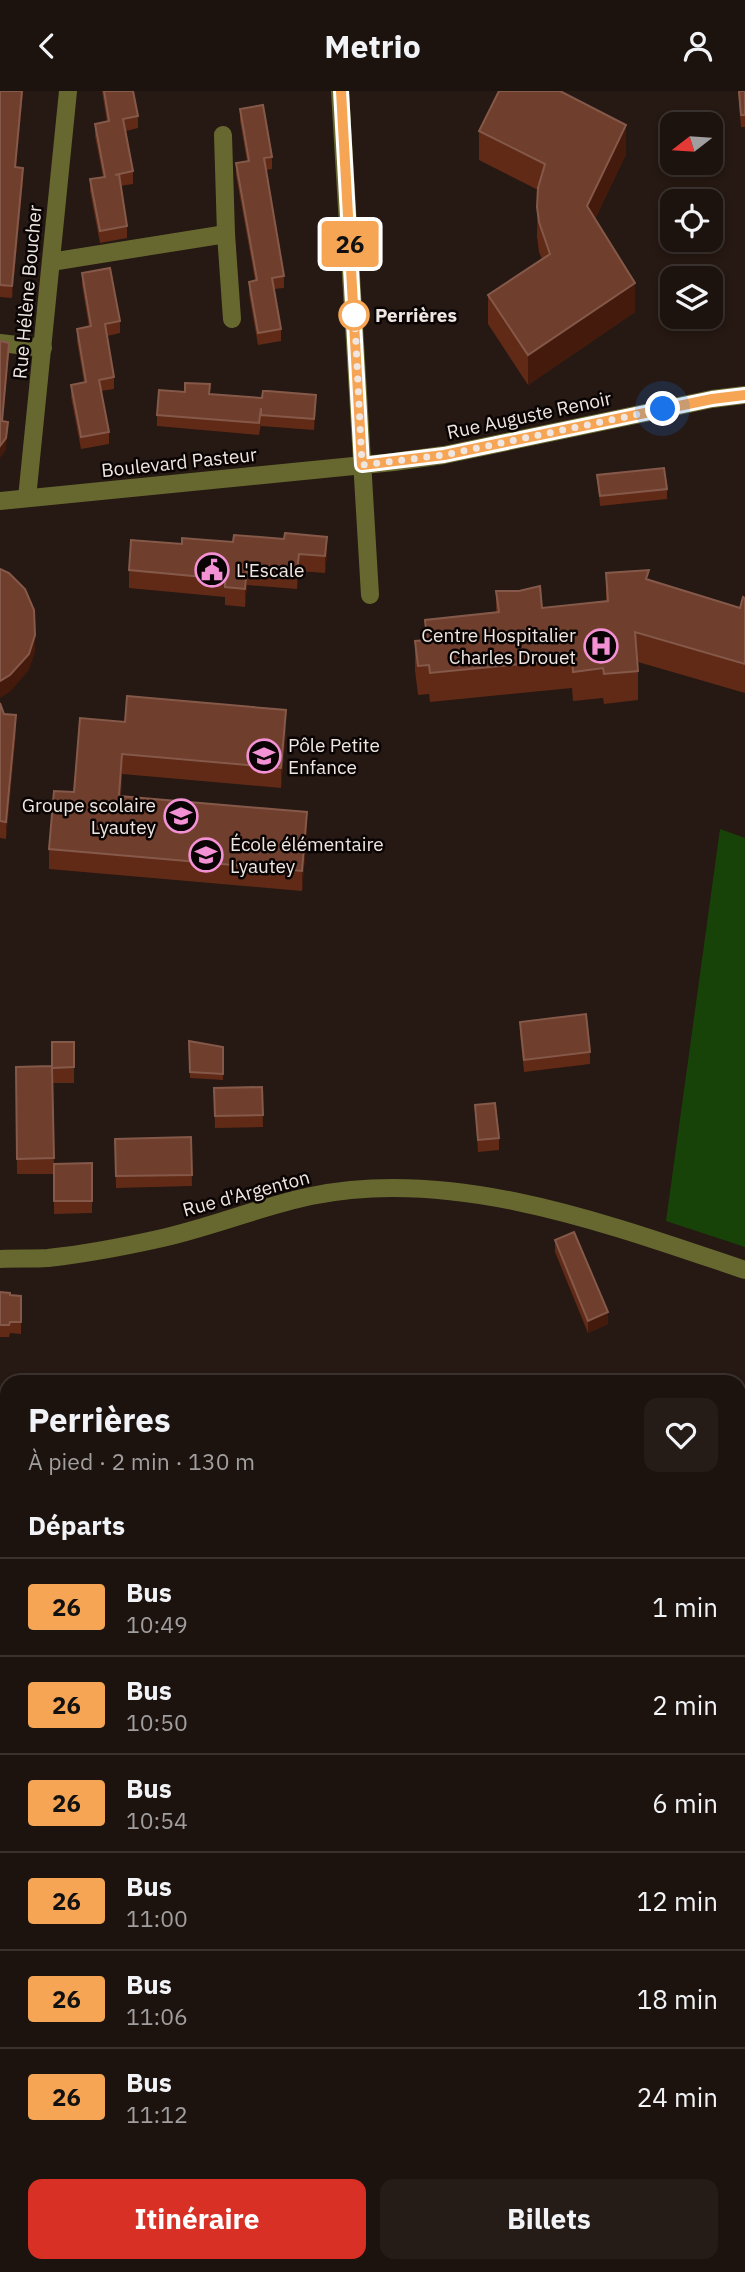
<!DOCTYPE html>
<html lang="fr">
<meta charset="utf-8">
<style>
:root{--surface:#1c120e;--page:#251b17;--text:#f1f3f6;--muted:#a09e9e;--line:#3a322e;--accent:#d93025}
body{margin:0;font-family:"IBM Plex Sans",sans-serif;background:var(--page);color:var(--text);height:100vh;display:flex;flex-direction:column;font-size:26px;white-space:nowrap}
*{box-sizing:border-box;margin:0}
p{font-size:23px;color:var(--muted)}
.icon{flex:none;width:38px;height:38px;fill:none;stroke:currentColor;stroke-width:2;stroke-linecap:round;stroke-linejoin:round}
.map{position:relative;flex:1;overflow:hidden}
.panel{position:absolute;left:0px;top:1284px;width:746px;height:898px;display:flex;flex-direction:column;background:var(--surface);border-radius:21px 21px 0 0;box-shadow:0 4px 10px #0003,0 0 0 2px var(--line)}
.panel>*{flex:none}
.badge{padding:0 14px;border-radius:5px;font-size:24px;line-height:46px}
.needle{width:46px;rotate:253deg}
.buttons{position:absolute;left:660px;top:21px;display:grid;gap:14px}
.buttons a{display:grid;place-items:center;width:63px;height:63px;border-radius:14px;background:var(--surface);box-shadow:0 4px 10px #0003,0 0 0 2px var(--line);font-size:35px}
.you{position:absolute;width:35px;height:35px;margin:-18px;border:5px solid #fff;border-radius:50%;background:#1a73e8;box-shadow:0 0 0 10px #1a73e833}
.map>.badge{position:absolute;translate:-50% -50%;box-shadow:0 0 0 4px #fff}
h2{padding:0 28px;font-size:26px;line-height:63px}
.round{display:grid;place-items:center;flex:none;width:74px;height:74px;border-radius:14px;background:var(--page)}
.headline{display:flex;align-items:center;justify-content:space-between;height:119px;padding:0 28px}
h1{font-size:33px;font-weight:700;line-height:52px}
.cta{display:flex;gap:14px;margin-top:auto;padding:14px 28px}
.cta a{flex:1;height:80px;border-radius:14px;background:var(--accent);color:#fff;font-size:28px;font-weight:700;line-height:80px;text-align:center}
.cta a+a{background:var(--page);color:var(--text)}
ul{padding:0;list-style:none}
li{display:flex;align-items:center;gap:21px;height:98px;padding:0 28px;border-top:2px solid var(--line)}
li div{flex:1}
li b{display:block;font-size:26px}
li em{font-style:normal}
li .badge{min-width:77px;font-weight:700;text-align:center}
header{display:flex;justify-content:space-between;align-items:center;height:91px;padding:0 28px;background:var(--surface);font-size:32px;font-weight:700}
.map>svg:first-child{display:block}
.green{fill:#184308}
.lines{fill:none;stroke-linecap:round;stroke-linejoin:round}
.minor{stroke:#676830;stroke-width:18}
.wall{fill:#612a17}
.shaded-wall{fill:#431a0c}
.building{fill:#703e2d;stroke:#845949;stroke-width:2}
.line-casing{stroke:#fff;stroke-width:16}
.line{stroke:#f6a554;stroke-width:10}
.walk{stroke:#efe6e1;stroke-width:7;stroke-dasharray:0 12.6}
.stop-dot{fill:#fff;stroke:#f6a554;stroke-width:3.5}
.labels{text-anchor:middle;stroke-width:5;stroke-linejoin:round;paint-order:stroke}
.street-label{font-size:19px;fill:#efe6e1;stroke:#0a0504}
.stop-label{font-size:19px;font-weight:bold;fill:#efe6e1;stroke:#0a0504;text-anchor:start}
.poi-label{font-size:19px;fill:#efe6e1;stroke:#0a0504;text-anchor:start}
</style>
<header><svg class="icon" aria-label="back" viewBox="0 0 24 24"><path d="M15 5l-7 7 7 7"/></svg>Metrio<svg class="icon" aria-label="person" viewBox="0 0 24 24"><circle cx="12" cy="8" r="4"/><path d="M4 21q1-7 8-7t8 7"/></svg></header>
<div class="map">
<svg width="745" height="2181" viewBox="0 0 745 2181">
<rect width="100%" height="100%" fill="#261812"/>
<!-- green -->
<path class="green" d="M720 738 745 747V1156L666 1130Z"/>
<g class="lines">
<!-- minor -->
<g class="minor">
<path d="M340 0 370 504"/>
<path d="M223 44 226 143 232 228"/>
<path d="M51 171 226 143"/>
<path d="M0 252 43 257"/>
<path d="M27 407 68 0"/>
<path d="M0 410 394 371 444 364 712 308 745 304"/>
<path d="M0 1168C16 1167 32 1168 48 1167 84 1163 122 1156 158 1148 209 1137 259 1116 311 1105 454 1075 611 1134 745 1179"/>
<path d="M0 1908 7 1922"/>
<path d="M231 2175 239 2181"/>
</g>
</g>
<!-- wall -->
<g class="wall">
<path d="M0 0H23L16 76 23 89 12 207 0 206Z"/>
<path d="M102 0H133L138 25V37L126 40 133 80V93L120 95 127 135V147L100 152 90 100V88L103 86 95 45V33L107 31Z"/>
<path d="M738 0H745V36H741Z"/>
<path d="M240 18 272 66V78L266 79 284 185V197L274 198 281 238V250L258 254 249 203V191L255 189 236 84V72L247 70 240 30Z"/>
<path d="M479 40 626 63 595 128 635 221 528 294 488 233V204L542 168 539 161 537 145 538 99 479 69Z"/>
<path d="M82 182 120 230V242L107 245 114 286V298L101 300 109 341V353L81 358 71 306V294L84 291 77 250V238L89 236 82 194Z"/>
<path d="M210 303 316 316 314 339 261 335V333L259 344 157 335V324Z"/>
<path d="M597 384 667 398V408L600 415Z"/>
<path d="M131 449 327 463 325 482 299 480 297 498 247 494 245 516 225 514V506L129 497V479Z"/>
<path d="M606 482 649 489 740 517 745 507V602L638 571V609L604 613 603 607 573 610 572 597 430 611 429 603 418 604 415 579V550L425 549V529L496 522V500L542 517 606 511Z"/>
<path d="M0 612 4 623 16 641 6 748 0 747Z"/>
<path d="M125 631 286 639 281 697 122 683 121 705 307 741 302 800 49 778V758L74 701Z"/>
<path d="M520 931 590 961V973L524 981 520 943Z"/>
<path d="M189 950 223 956V989L190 987Z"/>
<path d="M74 951V992H53L54 1083H17L16 976 52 975Z"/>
<path d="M262 996 263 1036 215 1037 214 997Z"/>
<path d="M475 1014 499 1047V1059L478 1061Z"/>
<path d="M191 1046 192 1095 116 1097 115 1048Z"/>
<path d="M92 1072V1122L54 1123V1073Z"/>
<path d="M555 1149 608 1233 588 1242 555 1161Z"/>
<path d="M0 1201 10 1204 21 1205V1243L10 1242 9 1246H0Z"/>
<path d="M7 1664V1685L2 1679V1667Z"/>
<path d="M0 1771 7 1782V1873L0 1860Z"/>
</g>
<!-- shaded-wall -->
<g class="shaded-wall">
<path d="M22 0H23L15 88V76Z"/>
<path d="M626 34V63L587 145V115Z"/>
<path d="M23 77V89L12 207V195Z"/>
<path d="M635 192V221L528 294V264Z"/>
<path d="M9 252V265L2 342V330Z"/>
<path d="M316 304V316L314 339V328Z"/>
<path d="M8 331 6 359 0 367V355Z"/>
<path d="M327 446V463L325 482V465Z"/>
<path d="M299 463V480L297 498V480Z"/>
<path d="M247 476V494L245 516V498Z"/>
<path d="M35 544V561L29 579 10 601 0 607V590Z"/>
<path d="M286 619V639L281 697V677Z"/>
<path d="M16 624V641L6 748V731Z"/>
<path d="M122 663V683L119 725V705Z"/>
<path d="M307 721V741L302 800V780Z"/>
<path d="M608 1221V1233L588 1242V1230Z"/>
</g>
<!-- building -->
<g class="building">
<path d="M0 0H22L15 76 23 77 12 195 0 194Z"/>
<path d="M104 0H133L138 25 123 28 133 80 115 84 119 83 127 135 100 140 90 88 105 86 95 33 109 30Z"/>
<path d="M499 0H560L626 34 587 115 635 192 528 264 488 204 550 163 539 131 537 116 538 97 545 73 479 40Z"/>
<path d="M739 0H745V24H741Z"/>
<path d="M263 14 272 66 264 67 284 185 272 187 281 238 258 242 249 191 257 189 236 72 249 70 240 18Z"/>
<path d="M110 177 120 230 105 233 114 286 99 289 109 341 81 346 71 294 86 291 77 238 91 235 82 182Z"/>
<path d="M0 250 9 252 2 330 8 331 6 347 0 355Z"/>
<path d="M185 292 210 293 209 303 262 307 263 300H268L316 304 314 328 261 324V317L259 332 157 324 159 299 185 301Z"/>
<path d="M664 377 667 398 600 405 597 384Z"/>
<path d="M285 442 327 446 325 465 299 463 297 480 247 476 245 498 225 496V488L129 479 131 449 182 453V447L233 451 234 444 284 448Z"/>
<path d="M0 478 9 482 25 498 34 519 35 544 29 563 10 584 0 590Z"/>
<path d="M649 479 646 488 740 517 743 506 745 507V573L635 541 638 580 604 583 603 577 573 581 572 568 430 582 429 574 418 575 415 550 427 549 425 529 499 521 496 500H519L540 495 542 517 608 510 606 482Z"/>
<path d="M127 605 286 619 281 677 122 663 119 705 307 721 302 780 49 758 54 700 74 701 80 627 125 631Z"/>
<path d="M0 612 4 623 16 624 6 731 0 730Z"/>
<path d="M586 923 590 961 524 969 520 931Z"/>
<path d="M189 950 223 956V983L190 981Z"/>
<path d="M52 951H74V976L52 977 54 1067 17 1068 16 976 52 975Z"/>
<path d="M262 996 263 1024 215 1025 214 997Z"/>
<path d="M495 1012 499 1047 478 1049 475 1014Z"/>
<path d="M191 1046 192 1084 116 1085 115 1048Z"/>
<path d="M92 1072V1110H54V1073Z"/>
<path d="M574 1141 608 1221 588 1230 555 1149Z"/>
<path d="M0 1201 10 1202V1204L21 1205V1231H10L9 1234H0Z"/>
<path d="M7 1664V1673L2 1667Z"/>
<path d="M0 1771 7 1782V1862L0 1848Z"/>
</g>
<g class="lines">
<defs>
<path id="line" d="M341 0 362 374 444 364 712 308 745 304"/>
</defs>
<!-- line casing -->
<use href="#line" class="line-casing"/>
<!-- line -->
<use href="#line" class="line"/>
<!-- walk -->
<path class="walk" d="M354 224V212L362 374 444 364 663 318"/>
</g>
<!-- icons -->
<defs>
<symbol id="civic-ring" viewBox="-11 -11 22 22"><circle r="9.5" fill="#0a0504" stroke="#f391d5" stroke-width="1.5"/><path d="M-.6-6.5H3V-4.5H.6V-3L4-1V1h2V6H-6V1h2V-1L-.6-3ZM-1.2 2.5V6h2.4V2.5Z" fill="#f391d5"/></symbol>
<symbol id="hospital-ring" viewBox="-11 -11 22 22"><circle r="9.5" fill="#0a0504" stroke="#f391d5" stroke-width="1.5"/><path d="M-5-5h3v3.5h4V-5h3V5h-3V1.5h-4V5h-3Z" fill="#f391d5"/></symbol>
<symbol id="school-ring" viewBox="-11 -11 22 22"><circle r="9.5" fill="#0a0504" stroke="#f391d5" stroke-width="1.5"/><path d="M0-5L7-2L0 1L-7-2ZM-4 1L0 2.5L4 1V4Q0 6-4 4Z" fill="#f391d5"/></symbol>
</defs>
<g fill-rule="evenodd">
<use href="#civic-ring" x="193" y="460" width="38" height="38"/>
<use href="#hospital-ring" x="582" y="536" width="38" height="38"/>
<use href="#school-ring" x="245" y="646" width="38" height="38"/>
<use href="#school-ring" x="162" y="706" width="38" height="38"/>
<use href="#school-ring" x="187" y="745" width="38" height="38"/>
</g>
<!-- markers -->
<circle class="stop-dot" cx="354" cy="224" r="14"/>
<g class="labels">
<!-- street labels -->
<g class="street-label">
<text transform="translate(27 201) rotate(-85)" y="7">Rue Hélène Boucher</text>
<text transform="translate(529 324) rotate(-12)" y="7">Rue Auguste Renoir</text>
<text transform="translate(179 371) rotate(-6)" y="7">Boulevard Pasteur</text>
<text transform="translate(246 1102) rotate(-15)" y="7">Rue d'Argenton</text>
</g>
<!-- stop labels -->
<g class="stop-label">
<text x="375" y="231">Perrières</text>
</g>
<!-- poi labels -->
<g class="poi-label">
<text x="236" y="486">L'Escale</text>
<text x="576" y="551" text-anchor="end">Centre Hospitalier<tspan x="576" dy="22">Charles Drouet</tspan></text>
<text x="288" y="661">Pôle Petite<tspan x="288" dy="22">Enfance</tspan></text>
<text x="156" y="721" text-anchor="end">Groupe scolaire<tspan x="156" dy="22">Lyautey</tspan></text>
<text x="230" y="760">École élémentaire<tspan x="230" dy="22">Lyautey</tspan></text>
</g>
</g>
</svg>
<div class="buttons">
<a><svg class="needle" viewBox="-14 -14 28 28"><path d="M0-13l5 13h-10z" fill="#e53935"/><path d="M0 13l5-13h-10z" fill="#a09e9e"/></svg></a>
<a><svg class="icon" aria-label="locate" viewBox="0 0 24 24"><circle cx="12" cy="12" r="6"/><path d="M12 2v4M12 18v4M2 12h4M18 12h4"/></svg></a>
<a><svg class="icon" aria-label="layers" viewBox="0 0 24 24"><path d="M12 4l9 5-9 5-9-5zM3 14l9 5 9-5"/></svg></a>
</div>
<div class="you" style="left:663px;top:318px"></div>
<b class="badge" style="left:350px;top:153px;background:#f6a554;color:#111">26</b>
<section class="panel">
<div class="headline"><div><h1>Perrières</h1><p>À pied · 2 min · 130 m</p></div><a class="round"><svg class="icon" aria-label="heart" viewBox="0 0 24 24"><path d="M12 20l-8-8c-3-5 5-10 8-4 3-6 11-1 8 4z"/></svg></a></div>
<h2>Départs</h2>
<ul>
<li><span class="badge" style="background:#f6a554;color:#111">26</span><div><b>Bus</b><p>10:49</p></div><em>1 min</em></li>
<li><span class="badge" style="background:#f6a554;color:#111">26</span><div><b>Bus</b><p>10:50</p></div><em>2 min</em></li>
<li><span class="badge" style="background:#f6a554;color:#111">26</span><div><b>Bus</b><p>10:54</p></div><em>6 min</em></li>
<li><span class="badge" style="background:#f6a554;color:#111">26</span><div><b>Bus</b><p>11:00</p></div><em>12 min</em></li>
<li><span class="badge" style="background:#f6a554;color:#111">26</span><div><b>Bus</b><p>11:06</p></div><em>18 min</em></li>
<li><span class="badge" style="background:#f6a554;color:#111">26</span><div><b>Bus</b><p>11:12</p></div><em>24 min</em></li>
</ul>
<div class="cta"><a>Itinéraire</a><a>Billets</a></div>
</section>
</div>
